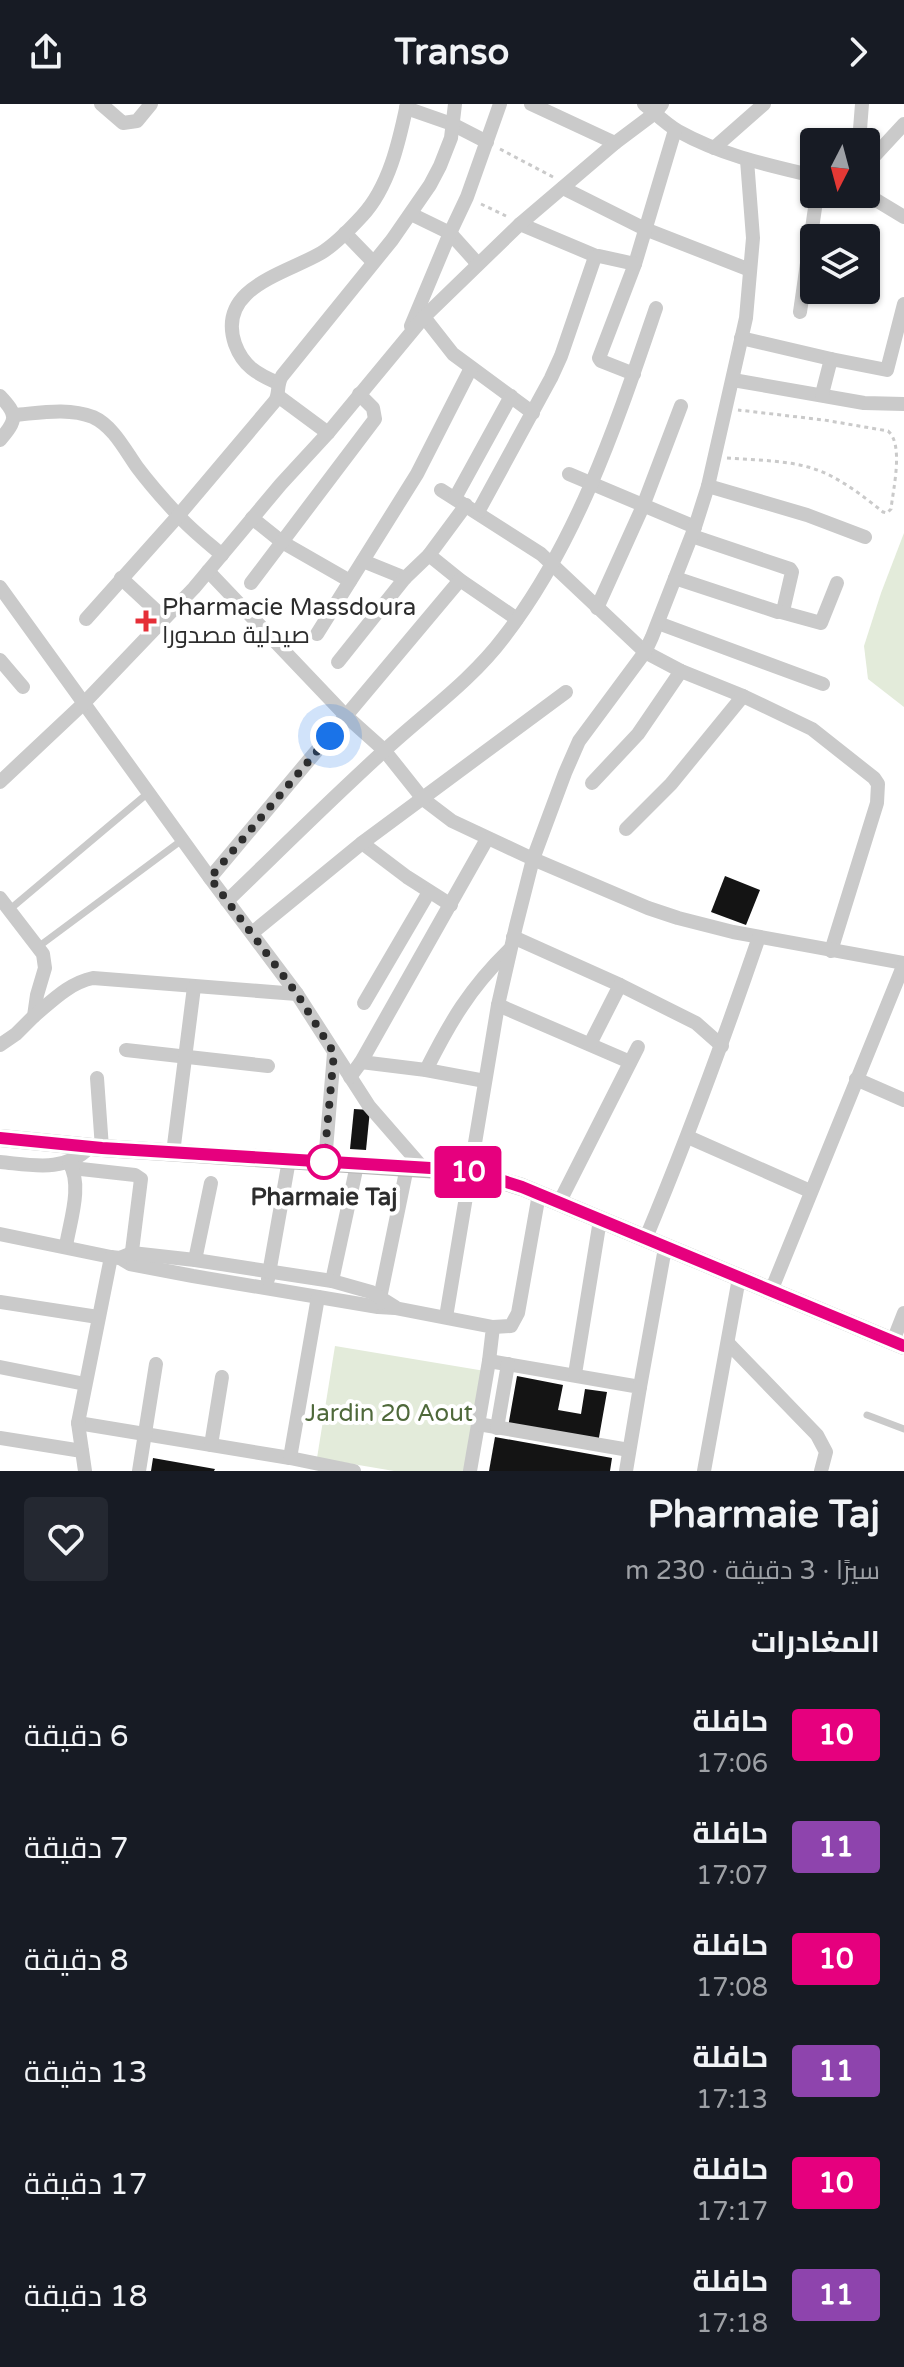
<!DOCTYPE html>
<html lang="ar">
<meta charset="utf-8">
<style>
:root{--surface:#171b24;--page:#242831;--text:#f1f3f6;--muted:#9ea1a6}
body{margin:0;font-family:"Varela Round",Cairo,sans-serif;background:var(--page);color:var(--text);direction:rtl;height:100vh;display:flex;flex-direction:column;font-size:30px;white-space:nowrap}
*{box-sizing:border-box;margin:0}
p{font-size:26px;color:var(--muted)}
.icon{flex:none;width:44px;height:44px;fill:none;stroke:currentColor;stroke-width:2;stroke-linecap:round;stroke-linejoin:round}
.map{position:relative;height:1367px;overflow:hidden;direction:ltr}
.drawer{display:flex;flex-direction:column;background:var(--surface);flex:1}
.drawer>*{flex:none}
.badge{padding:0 16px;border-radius:6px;font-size:28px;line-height:52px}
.needle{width:52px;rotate:186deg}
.tools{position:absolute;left:800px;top:24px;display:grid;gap:16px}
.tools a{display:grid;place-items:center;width:80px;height:80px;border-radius:8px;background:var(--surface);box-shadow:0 2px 6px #0004;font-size:40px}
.you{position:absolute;width:40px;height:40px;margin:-20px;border:6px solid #fff;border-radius:50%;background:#1a73e8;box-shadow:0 0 0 12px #1a73e833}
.map>.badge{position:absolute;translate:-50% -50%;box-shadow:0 0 0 4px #fff}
h2{padding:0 24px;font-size:30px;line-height:72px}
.round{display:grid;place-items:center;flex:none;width:84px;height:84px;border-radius:8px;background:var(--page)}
.overview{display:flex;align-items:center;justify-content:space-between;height:136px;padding:0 24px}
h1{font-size:38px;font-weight:700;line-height:60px}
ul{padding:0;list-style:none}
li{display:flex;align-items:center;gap:24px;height:112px;padding:0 24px}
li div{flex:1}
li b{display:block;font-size:30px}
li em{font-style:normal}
li .badge{min-width:88px;font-weight:700;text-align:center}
header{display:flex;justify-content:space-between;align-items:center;height:104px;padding:0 24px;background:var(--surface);font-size:36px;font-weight:700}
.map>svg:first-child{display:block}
.green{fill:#e3ebda}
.building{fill:#141414}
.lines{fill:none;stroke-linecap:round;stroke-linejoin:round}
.path{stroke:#cacaca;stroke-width:3;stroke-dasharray:4 4;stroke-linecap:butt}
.lane{stroke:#cacaca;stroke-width:7}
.street{stroke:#cacaca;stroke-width:14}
.secondary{stroke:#b7b7b7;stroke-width:18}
.line-casing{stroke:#fff;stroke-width:18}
.line{stroke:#e6007e;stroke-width:12}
.walk{stroke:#2d2d2d;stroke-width:8;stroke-dasharray:0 14.4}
.poi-dot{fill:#e52e37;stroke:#fff;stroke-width:3}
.stop-dot{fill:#fff;stroke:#e6007e;stroke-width:4}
.labels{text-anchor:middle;stroke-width:8;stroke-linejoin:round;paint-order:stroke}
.poi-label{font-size:24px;fill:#2d2d2d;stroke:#fff;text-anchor:start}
.stop-label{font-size:24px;font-weight:bold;fill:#2d2d2d;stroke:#fff}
.park-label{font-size:24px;fill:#4f693b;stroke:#fff}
</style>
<header><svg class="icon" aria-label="forward" viewBox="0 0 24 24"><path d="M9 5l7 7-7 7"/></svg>Transo<svg class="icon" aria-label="share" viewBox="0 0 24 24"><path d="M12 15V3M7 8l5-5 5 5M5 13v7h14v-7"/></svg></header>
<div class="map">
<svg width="904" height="1367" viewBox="0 0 904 1367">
<rect width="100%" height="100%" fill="#fff"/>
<!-- green -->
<g class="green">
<path d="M904 429V603L868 575 864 542 881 489Z"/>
<path d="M335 1242 485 1267 468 1367H394L317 1354Z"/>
</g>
<!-- building -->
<g class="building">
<path d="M725 772 760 786 746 821 711 808Z"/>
<path d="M354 1005 370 1006 366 1046 350 1045Z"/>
<path d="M517 1272 563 1281 558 1306 581 1310 585 1285 607 1288 598 1339 508 1323Z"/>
<path d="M495 1333 612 1354 610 1367H489Z"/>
<path d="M153 1354 215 1365 214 1367H151Z"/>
</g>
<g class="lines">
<!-- path -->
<g class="path">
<path d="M500 45 553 73"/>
<path d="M481 100 506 112"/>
<path d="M727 354C754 356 782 356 808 363 835 370 862 391 883 408L887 409 891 405C893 386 904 340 888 327L824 316 738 306"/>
</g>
<!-- lane -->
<g class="lane">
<path d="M9 806 148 689"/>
<path d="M38 843 182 736"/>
<path d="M867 1311 904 1325"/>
</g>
<!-- street -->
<g class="street">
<path d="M101 0 123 19 137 17 151 0"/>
<path d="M531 0 615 39"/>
<path d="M644 0C655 9 666 20 678 27 721 51 767 61 814 72"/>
<path d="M406 4 452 20 487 38"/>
<path d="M859 38 862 0"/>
<path d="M714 44 764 0"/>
<path d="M866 61 904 20"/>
<path d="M563 84 645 125 750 166"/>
<path d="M866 90 904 113"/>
<path d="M411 110 450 129 477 159"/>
<path d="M520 120 596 152"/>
<path d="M345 129 373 158"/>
<path d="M800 208 817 90"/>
<path d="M424 213 453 250 533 309"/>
<path d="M411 222 450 129 467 93 500 0"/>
<path d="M741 234 831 255"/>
<path d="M634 270 601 257 599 254 635 160 675 26"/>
<path d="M733 276 864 299 904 300"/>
<path d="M278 279C257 270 243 262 235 240 216 184 285 170 321 149 336 140 350 125 362 112 389 83 399 38 407 0"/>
<path d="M822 290 831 255 887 266 904 200"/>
<path d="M0 292C18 311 17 316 0 336"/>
<path d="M278 292 328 329"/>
<path d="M14 311C39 309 68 303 93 313 113 322 125 346 137 363 149 379 163 395 177 410 190 425 207 438 222 451"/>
<path d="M569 370 695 423"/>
<path d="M708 382 807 411 865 433"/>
<path d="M441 386 541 450 645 548 681 567 743 592 812 625 874 674 878 680 877 699 831 847"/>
<path d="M455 394 511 292"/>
<path d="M466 401 429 451 460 476 517 515"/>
<path d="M478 408 551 274 561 252 595 153 599 152 635 160"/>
<path d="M252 414 282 438 350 477"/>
<path d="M363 457 405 474"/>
<path d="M208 467 346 612 384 646 423 695 452 717 533 755 648 804 678 814 733 828 904 859"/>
<path d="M121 474 164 514"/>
<path d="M675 474 778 508 783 507 792 468 790 465 692 432"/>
<path d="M251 479 375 315 373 304 359 290"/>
<path d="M0 483 210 774 297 890 369 1002 423 1064"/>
<path d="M597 504 643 402 681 302"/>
<path d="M781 508 821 519 837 479"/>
<path d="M86 515 178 412 275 297C280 289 276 282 282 272L392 136 430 81 440 62 451 34 455 0"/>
<path d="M658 519 823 580"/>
<path d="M317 530 417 370 471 264"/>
<path d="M0 556 23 583"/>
<path d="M338 558 405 474 429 451"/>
<path d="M0 678 84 599 194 484 281 380 328 329 424 213 520 120 615 39 655 9 662 0"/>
<path d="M592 679 638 630 681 567"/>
<path d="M626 725 671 680 743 592"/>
<path d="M362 739 407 773 451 801"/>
<path d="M210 774 460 476"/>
<path d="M0 794 43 850 45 864 37 891 34 912 16 930 0 941"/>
<path d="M227 797C280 746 331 695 385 646 425 609 471 577 504 533 578 437 617 318 656 204"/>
<path d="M252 829 362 739 566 588"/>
<path d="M513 833 620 881 696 919 722 942"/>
<path d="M364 899 429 788"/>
<path d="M498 901 630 958"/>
<path d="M34 912C52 897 69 879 93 874L297 890"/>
<path d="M590 940 620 881"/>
<path d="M126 946 268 962"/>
<path d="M361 958 426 966 485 977"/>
<path d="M426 966C450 918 470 884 509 846"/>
<path d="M350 973 361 958 487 735"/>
<path d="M97 974 102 1044"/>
<path d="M856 975 904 996"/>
<path d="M688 1033 810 1087"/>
<path d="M173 1049 194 883"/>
<path d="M0 1058C33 1061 64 1069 90 1043"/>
<path d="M325 1058 334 949"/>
<path d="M72 1064 135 1071 141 1075 131 1155"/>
<path d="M559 1099 638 943"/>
<path d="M0 1130 111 1153"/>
<path d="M645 1136C687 1036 724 935 759 833"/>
<path d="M66 1142C70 1117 83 1081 69 1058"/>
<path d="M120 1154 130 1160 193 1172 378 1203 395 1204 493 1223 489 1257 470 1367"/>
<path d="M195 1156 211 1079"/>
<path d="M268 1175 289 1056"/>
<path d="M332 1177 357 1061"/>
<path d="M771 1187 904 860"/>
<path d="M0 1198 98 1213"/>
<path d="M379 1199 407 1063"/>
<path d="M446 1213 498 901 516 822 533 755 565 669 579 637 645 548 652 533 695 423 708 382 746 214 753 134 747 56"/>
<path d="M493 1223 511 1222 518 1209 539 1090"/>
<path d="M893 1237 904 1209"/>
<path d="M728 1239 817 1331 826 1348 821 1367"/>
<path d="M489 1257 640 1283 626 1367"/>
<path d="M0 1263 85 1280"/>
<path d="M575 1270 600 1116"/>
<path d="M640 1283 665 1144"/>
<path d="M78 1319 290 1354 354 1367"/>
<path d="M478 1320 629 1346"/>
<path d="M497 1324 508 1260"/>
<path d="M0 1334 82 1347"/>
<path d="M211 1341 222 1273"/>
<path d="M290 1354 318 1193"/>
<path d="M85 1367 78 1319 111 1153 120 1154 132 1149 195 1156 332 1177 371 1188 395 1203"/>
<path d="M139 1367 156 1260"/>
<path d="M704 1367 739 1174"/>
</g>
<!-- secondary -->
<path class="secondary" d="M0 1034 102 1044 471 1068 522 1083 904 1242"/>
</g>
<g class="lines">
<defs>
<path id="line" d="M0 1034 102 1044 447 1065 488 1072 522 1083 904 1242"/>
</defs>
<!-- line casing -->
<use href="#line" class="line-casing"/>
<!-- line -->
<use href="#line" class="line"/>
<!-- walk -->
<path class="walk" d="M324 1058 334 949 297 890 210 774 330 632"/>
</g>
<!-- markers -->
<path class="poi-dot" d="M142 505h8v8h8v8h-8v8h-8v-8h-8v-8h8z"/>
<circle class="stop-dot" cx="324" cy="1058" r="16"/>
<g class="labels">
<!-- poi labels -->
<g class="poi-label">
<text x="162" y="511">Pharmacie Massdoura<tspan x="162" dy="28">صيدلية مصدورا</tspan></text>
</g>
<!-- stop labels -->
<g class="stop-label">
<text x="324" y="1101">Pharmaie Taj</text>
</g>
<!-- park labels -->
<g class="park-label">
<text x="389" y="1317">Jardin 20 Aout</text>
</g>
</g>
</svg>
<div class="tools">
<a><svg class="needle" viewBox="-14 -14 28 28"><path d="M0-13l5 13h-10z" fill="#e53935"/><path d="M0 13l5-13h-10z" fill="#9ea1a6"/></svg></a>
<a><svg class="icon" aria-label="layers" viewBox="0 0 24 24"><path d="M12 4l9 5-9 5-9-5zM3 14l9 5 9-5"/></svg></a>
</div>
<div class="you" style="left:330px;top:632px"></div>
<b class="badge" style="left:468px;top:1068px;background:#e6007e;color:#fff">10</b>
</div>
<section class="drawer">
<div class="overview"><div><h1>Pharmaie Taj</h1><p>سيرًا · 3 دقيقة · 230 m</p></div><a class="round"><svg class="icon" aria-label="heart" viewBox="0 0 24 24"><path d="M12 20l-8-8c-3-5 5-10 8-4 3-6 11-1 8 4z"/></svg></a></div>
<h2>المغادرات</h2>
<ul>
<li><span class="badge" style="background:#e6007e;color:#fff">10</span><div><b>حافلة</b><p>17:06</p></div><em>6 دقيقة</em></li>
<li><span class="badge" style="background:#8e44ad;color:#fff">11</span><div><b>حافلة</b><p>17:07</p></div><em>7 دقيقة</em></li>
<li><span class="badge" style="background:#e6007e;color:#fff">10</span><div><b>حافلة</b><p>17:08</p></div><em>8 دقيقة</em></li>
<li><span class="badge" style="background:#8e44ad;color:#fff">11</span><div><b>حافلة</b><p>17:13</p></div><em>13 دقيقة</em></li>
<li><span class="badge" style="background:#e6007e;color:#fff">10</span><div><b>حافلة</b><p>17:17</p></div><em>17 دقيقة</em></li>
<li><span class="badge" style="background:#8e44ad;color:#fff">11</span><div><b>حافلة</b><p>17:18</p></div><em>18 دقيقة</em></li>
</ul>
</section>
